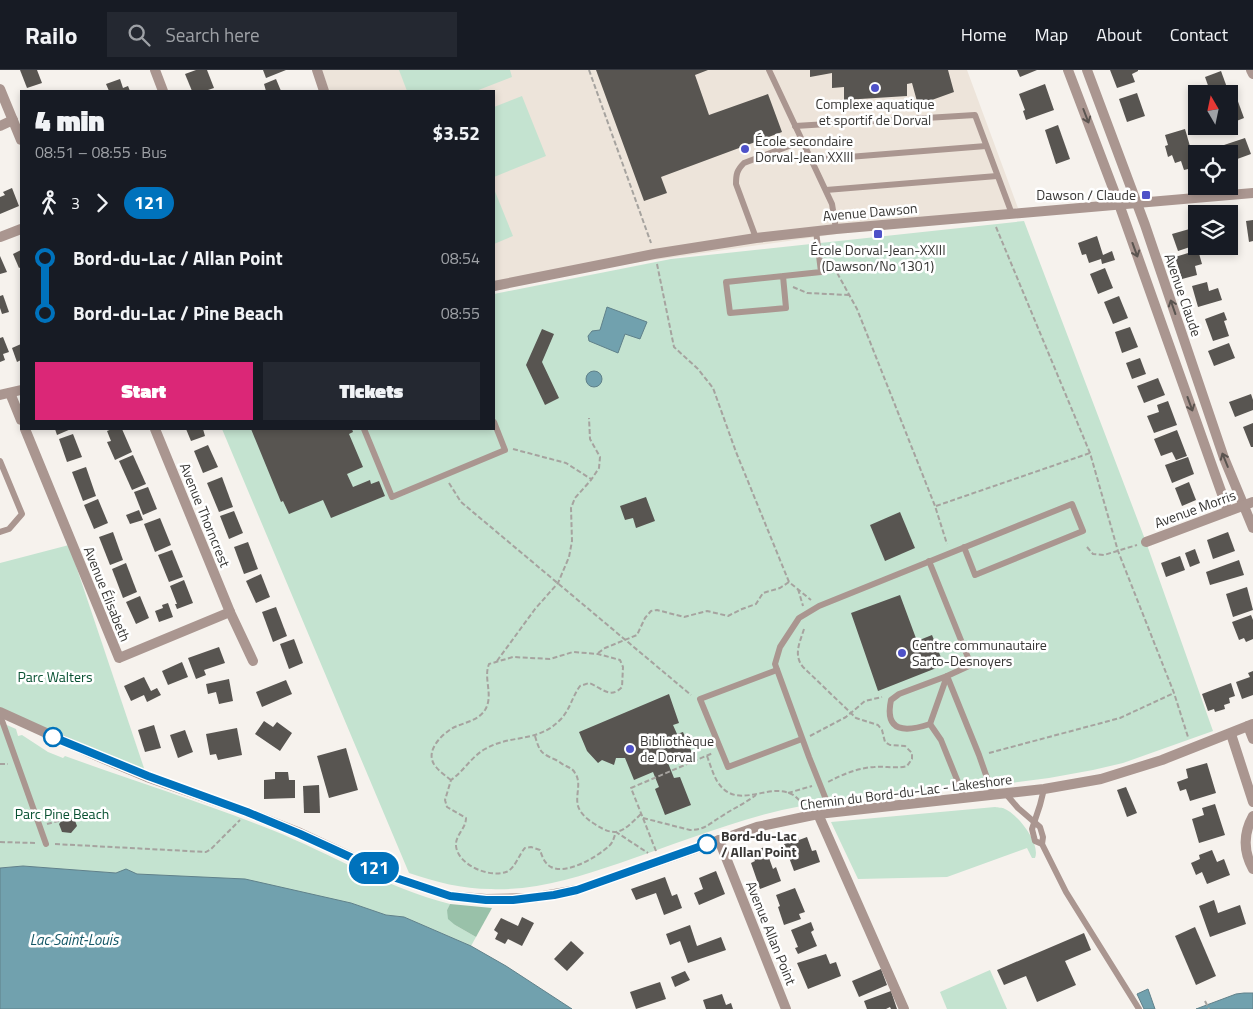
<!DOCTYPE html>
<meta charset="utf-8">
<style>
:root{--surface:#171b24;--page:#242831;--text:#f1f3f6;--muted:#9ea1a6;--line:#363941;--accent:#db2777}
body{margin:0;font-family:"Titillium Web",sans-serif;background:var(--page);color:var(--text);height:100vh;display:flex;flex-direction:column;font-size:19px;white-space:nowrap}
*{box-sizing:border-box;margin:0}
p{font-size:16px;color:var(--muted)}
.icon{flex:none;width:28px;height:28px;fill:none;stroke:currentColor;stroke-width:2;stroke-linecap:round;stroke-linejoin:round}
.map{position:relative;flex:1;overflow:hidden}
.drawer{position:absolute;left:20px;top:20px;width:475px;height:340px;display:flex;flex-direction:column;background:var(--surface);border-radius:0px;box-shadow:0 2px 8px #0003}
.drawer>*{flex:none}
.badge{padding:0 10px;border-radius:16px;font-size:18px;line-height:32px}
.needle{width:32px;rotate:351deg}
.fabs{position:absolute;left:1188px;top:15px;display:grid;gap:10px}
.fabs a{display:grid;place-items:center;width:50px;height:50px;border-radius:0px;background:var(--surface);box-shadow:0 2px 8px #0003;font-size:25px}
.map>.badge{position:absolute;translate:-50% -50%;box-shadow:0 0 0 2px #fff}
.legs{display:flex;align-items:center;gap:8px;height:55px;padding:0 15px;font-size:16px}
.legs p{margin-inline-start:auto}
.overview{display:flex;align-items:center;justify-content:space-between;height:85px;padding:0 15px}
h1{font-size:28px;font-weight:800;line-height:38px}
.action{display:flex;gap:10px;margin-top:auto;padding:10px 15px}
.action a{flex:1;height:58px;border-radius:0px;background:var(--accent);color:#fff;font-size:20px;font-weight:800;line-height:58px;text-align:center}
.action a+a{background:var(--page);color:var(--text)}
ul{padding:0 15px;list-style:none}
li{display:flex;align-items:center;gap:18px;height:55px;font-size:19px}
li i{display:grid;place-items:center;width:8px;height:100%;margin:0 6px;background:currentColor}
li i::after{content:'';width:12px;height:12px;margin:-6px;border:4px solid;border-radius:50%;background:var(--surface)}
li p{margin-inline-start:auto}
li:first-child i{background:linear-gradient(#0000 50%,currentColor 0)}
li:last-child i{background:linear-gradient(currentColor 50%,#0000 0)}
header{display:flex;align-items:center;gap:30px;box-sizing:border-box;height:70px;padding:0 25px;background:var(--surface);border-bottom:1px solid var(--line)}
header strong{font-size:24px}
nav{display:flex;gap:28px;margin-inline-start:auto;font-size:18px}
.search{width:350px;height:45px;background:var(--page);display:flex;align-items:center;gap:12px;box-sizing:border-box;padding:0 18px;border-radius:0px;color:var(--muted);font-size:19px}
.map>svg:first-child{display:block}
.built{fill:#ede4da}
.green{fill:#c4e3d0}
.forest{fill:#99c1a9}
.water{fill:#71a1ae;stroke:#60818a}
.building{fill:#585551}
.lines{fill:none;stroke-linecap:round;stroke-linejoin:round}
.path{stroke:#a6a39f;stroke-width:2;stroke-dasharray:5 2.5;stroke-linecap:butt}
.service{stroke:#aa9690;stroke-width:6}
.minor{stroke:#aa9690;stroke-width:10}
.tertiary{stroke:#aa9690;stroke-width:10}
.oneway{stroke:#5a5450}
.line-1-casing{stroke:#fff;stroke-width:11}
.line-1{stroke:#0072bc;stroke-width:8}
.poi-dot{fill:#4e51c8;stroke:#fff;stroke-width:2}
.stop-1-dot{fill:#fff;stroke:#0072bc;stroke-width:2.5}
.labels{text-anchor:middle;stroke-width:5;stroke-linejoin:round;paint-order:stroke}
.poi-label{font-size:14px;fill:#383735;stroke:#fff;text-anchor:start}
.street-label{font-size:14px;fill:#383735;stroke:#fff}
.park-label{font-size:14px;fill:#085132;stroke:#fff}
.stop-label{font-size:14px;font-weight:bold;fill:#383735;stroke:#fff;text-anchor:start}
.water-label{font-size:15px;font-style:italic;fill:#165867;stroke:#fff}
</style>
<header>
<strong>Railo</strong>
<div class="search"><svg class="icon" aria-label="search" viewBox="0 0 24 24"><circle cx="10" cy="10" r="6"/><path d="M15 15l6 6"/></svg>Search here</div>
<nav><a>Home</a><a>Map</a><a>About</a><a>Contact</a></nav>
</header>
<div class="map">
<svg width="1253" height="939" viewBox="0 0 1253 939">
<rect width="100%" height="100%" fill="#f6f2ed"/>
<!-- built -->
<path class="built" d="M322 0H967L1018 138 494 213V21H329Z"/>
<!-- green -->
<g class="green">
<path d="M399 0H510L512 7 476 21H407Z"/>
<path d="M522 26 546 86 494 107V37Z"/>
<path d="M494 119 513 166 494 174Z"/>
<path d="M1024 151 1146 472 1213 661 1123 693 1093 700 1049 708 1011 713 998 708 997 710 946 715 940 720C888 726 834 728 782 740 727 753 673 775 620 793 578 807 536 821 491 819 462 819 436 812 409 803L222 359H494V224L671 189Z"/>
<path d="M69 475 147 707 0 642V493Z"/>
<path d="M0 652 16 659 18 666 22 665 48 682 63 688 65 686C134 711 204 733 272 760 331 784 387 818 450 834L447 840 455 855 476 867 471 876 404 847 386 845 351 833 137 804 126 800 116 803 23 796 0 798Z"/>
<path d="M995 737C995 737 1002 738 1003 738 1017 743 1041 773 1035 788H1032L1027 778 947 807 858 809 831 752Z"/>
<path d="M990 900 1007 939H947L940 922Z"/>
</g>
<!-- forest -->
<path class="forest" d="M450 834 492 838 476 867 455 855 448 849 447 840Z"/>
<!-- water -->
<g class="water">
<path d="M607 237 647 252 640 269 625 264 618 283 589 271 588 266 592 261 600 260Z"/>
<circle cx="594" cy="309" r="8"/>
<path d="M23 796 116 803 126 799 137 804 245 809 351 833 386 845 404 847 471 876 506 896 572 939H0V798Z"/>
<path d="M1148 919 1155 939H1144L1137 924Z"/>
<path d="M1244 923H1253V939H1196L1236 924Z"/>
</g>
<!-- building -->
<g class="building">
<path d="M20 0H37L42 13 27 18Z"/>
<path d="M196 0H207L214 18 205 21H192L185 4Z"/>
<path d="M263 0H286L266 8Z"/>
<path d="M596 0H708L695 5 709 45 768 24 782 62 661 107 667 123 644 131Z"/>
<path d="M810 0H948L954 22 918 35 912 13 907 14V26L844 30V17L832 18V3L810 7Z"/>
<path d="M1017 0H1037L1020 7Z"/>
<path d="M1110 0H1138V1L1132 4 1135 12 1117 18Z"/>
<path d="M1221 1 1229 23 1211 24 1205 7Z"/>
<path d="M120 9 123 18 128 16 130 21H109L106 14Z"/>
<path d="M276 9 281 21H266L264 14Z"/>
<path d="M1045 14 1054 40 1026 50 1023 41 1025 40 1019 24Z"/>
<path d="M1137 23 1145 46 1127 52 1119 29Z"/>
<path d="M1236 26 1244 48 1229 54V29Z"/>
<path d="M1058 55 1070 89 1056 94 1045 60Z"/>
<path d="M1185 59 1196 97 1184 100 1181 91 1175 93 1172 85 1168 87 1165 76 1168 75 1165 65Z"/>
<path d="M1245 68 1251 84 1229 92V84H1214V82L1225 78 1224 75Z"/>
<path d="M12 118 19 136 0 144V127L5 125 3 122Z"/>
<path d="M1253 150V171L1249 172 1246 151Z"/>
<path d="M1193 158 1196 175 1178 181 1172 164Z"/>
<path d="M1097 166 1103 185 1112 181 1115 190 1102 194 1101 189 1089 193 1086 184 1082 185 1078 173Z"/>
<path d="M21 180V197L19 198 13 184Z"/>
<path d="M1198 180 1202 194 1195 196 1197 205 1182 209 1175 187Z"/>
<path d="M0 186 7 202 0 204Z"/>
<path d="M1105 198 1113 218 1098 224 1090 204Z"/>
<path d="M1207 212 1209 221 1218 218 1222 230 1198 237 1192 216Z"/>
<path d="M3 225 9 242 2 244 0 238V226Z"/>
<path d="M1119 226 1128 248 1113 254 1104 232Z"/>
<path d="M1224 242 1227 250 1224 251 1229 266 1213 271 1205 249Z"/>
<path d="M1130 257 1138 277 1122 283 1115 262Z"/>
<path d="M542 259 554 264 542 292 559 328 545 335 526 295Z"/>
<path d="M3 267 9 282 3 284 5 290 0 292V268Z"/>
<path d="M1229 273 1235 288 1214 296 1208 281Z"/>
<path d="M21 274V290L17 292 12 278Z"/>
<path d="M1140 288 1146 304 1132 309 1126 293Z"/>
<path d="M1158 308 1165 325 1144 333 1137 316Z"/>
<path d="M1251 324 1253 330V340L1235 347 1229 332Z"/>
<path d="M1168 331 1177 355 1154 363 1147 346 1159 342 1157 335Z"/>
<path d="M1253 353V377H1251L1243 357Z"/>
<path d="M55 359H71L57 365Z"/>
<path d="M112 359H122L132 382 115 390 107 372 111 371 107 361Z"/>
<path d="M186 359H203L205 366 191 371Z"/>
<path d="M251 359H352L353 362 349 364 363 397 347 404 353 417 370 410 371 414 379 411 385 426 331 448 323 430 289 444 283 431 281 432Z"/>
<path d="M1177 360 1187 386 1176 390 1172 382 1161 386 1154 369Z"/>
<path d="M73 364 82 387 67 392 59 369Z"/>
<path d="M208 375 218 397 203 403 194 381Z"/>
<path d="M133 385 146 414 132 420 119 391Z"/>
<path d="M1188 387 1194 404 1172 413 1165 395Z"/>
<path d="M86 397 96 426 83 431 72 402Z"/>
<path d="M222 407 233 437 219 442 207 413Z"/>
<path d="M1189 412 1196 430 1182 436 1175 418Z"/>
<path d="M148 417 157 439 143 445 134 422Z"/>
<path d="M646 427 655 451 636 458 633 448 625 450 620 436Z"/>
<path d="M98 429 108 453 94 459 84 435Z"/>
<path d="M139 440 143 450 130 454 126 445Z"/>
<path d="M234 441 243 463 229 469 220 446Z"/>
<path d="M900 442 915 478 885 491 870 455Z"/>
<path d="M160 448 171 475 155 482 144 454Z"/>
<path d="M113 462 123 490 110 495 99 467Z"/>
<path d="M1228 462 1235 481 1213 489 1207 470Z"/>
<path d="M248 472 258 499 244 504 234 477Z"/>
<path d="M1195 479 1200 493 1190 497 1185 483Z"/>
<path d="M172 480 183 507 169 512 158 485Z"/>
<path d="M1180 486 1185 500 1166 507 1161 493Z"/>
<path d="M1239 490 1244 505 1210 515 1206 502Z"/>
<path d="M126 493 137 522 123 528 112 499Z"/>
<path d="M261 504 270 527 256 533 246 511Z"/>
<path d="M184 510 193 533 177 539 175 534H177L170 516Z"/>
<path d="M1247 517 1253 540 1233 547 1226 524Z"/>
<path d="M900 525 917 571 932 565 944 595 878 621 851 543Z"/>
<path d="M140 526 149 548 136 554 126 532Z"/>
<path d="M168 533 173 547 159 552 155 541 163 538 162 535Z"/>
<path d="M276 537 287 566 273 572 262 542Z"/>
<path d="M1251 545 1253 550V569L1246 572 1244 568 1239 570 1232 552Z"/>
<path d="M294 569 303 593 289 599 280 574Z"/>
<path d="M219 577 225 593 204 600 206 605 196 609 188 588Z"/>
<path d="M182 592 188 607 168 615 162 601Z"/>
<path d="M1253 601V625L1242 629 1236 612 1250 607 1248 603Z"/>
<path d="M144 607 151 621 157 618 161 625 147 632 144 625 131 631 124 616Z"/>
<path d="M229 609 233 631 219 634 216 622 208 624 206 614Z"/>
<path d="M286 610 292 624 262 637 256 622Z"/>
<path d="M1231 613 1235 626 1229 628 1230 633 1224 635 1225 639 1215 642 1214 639 1208 641 1202 624Z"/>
<path d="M669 624 679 653 673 655 677 664 683 662 693 685 668 693 674 708 680 707 691 735 665 745 655 719 659 717 653 702 634 710 625 688H616L614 695 602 690 598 693 587 681 579 662Z"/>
<path d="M264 651 273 657 277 652 292 663 280 681 255 664Z"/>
<path d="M154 655 161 678 145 682 138 660Z"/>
<path d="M237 658 242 685 218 690 216 684 210 685 206 664Z"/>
<path d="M185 660 193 682 178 688 170 665Z"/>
<path d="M346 678 358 720 329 728 317 686Z"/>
<path d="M1207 693 1216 723 1190 731 1186 719 1180 721 1177 712 1188 708 1186 699Z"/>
<path d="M275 702H288L289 710H295V728L264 729V710L275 709Z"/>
<path d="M319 715 320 743H304L303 716Z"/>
<path d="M1126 717 1137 743 1127 747 1117 720Z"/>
<path d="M1215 734 1225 765 1199 773 1192 749 1204 745 1202 738Z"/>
<path d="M65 747 74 748 77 756 71 763 62 762 59 754Z"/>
<path d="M796 762 799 770 807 767 812 781 816 780 820 792 794 801 784 774 791 771 789 764Z"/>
<path d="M765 777 773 799 776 797 781 811 760 819 751 793 755 791 751 782Z"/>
<path d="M1212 780 1217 792 1224 789 1230 805 1207 814 1202 802 1196 805 1191 793 1200 789 1199 785Z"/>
<path d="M716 801 725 824 699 835 694 823 703 819 699 808Z"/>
<path d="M665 807 672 826 677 824 682 838 664 845 656 823 636 830 631 819Z"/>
<path d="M795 818 805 842 799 844 801 849 784 855 778 837 780 836 776 825Z"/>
<path d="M1214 830 1218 843 1240 835 1246 854 1210 867 1199 836Z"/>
<path d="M522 847 534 853 522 876 508 869 505 874 495 869 498 863 494 860 501 848 518 856Z"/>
<path d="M811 852 814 860 811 862 817 876 798 884 795 878 798 877 791 860Z"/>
<path d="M690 855 697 876 721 867 726 880 688 893 680 871 670 875 666 864Z"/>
<path d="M1195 857 1216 906 1196 915 1175 866Z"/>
<path d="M1084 863 1091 880 1065 891 1076 915 1037 932 1026 906 1004 915 997 900Z"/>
<path d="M571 871 584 883 567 901 554 889Z"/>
<path d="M826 884 830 894 836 892 841 906 808 919 797 893Z"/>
<path d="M881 899 887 915 859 927 852 911Z"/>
<path d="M685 901 690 910 675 917 671 907Z"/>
<path d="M660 912 666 929 636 939 630 922Z"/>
<path d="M891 921 897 939H891L890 937 886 939H867L864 931Z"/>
<path d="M722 924 726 935 731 933 733 939H706L703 930Z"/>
</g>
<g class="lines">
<!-- path -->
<g class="path">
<path d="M589 0 651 173"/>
<path d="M996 157 1090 383 1118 481 1174 623 1188 667"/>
<path d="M830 190 857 239 935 436 947 474"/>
<path d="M657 194 674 277 698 299 713 318 736 382 789 512 811 530"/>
<path d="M793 217 807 223 849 225"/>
<path d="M513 379 566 393 591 409"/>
<path d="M449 413 461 432 691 625"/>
<path d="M936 436 1090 383"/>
<path d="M1087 477 1093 484 1104 485 1137 475"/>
<path d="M798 519 803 536"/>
<path d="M804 559C800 572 793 585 803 597L856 648 878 655 882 660 885 672 890 675 905 676 912 683V689L907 696C896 699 885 696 874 697 858 698 843 704 828 712"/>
<path d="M598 583 605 578 637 565 645 548 651 541 657 540 684 547 707 541 728 546 742 539 756 534 763 523 780 518 789 512"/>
<path d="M497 591 535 539 558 513 569 487 572 471 571 438 575 428 591 410 599 398 600 387 590 369 589 348"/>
<path d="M535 666C540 683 541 683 556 690 560 692 563 695 566 696 570 698 573 699 575 703 582 713 575 725 578 736 580 743 587 749 593 753 617 769 622 762 641 744"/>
<path d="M810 666 846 647 865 631 882 627"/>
<path d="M989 683 1120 648 1174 623"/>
<path d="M707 686C710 694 713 704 717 711 735 740 763 716 786 722 795 724 799 730 804 736"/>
<path d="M0 694H8"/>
<path d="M451 710C446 706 440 702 436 697 424 683 439 667 451 659 463 652 477 652 485 640 494 625 483 609 489 594L513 587 550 589 573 582 598 584 620 590 623 597 622 617C610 630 601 617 589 613L580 616C572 627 570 640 560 650 538 673 511 664 485 679 471 687 464 701 451 710L445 730 447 737 466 748C466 759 455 765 456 776 458 795 489 808 506 802 515 799 519 784 525 778L531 777 540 780C542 786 544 793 551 797 567 805 597 787 609 776 613 773 614 767 616 762L648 783"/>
<path d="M788 723 812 716"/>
<path d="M643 748 690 760C705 760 710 753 722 746 734 738 744 734 756 725"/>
<path d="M47 754 58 751 61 752"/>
<path d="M0 772 35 773"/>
<path d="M55 774 206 782 211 779 240 750"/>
<path d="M656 781 631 718 713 683"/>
<path d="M1205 931 1209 939"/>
</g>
<!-- service -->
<g class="service">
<path d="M769 0 832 134 836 159"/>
<path d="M795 56 975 45 1012 144"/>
<path d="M811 90 986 76"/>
<path d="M826 120 997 106"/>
<path d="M756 168 736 114C736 104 737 100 744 93L802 71"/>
<path d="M783 206 786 238 730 243 726 212 821 202 816 161"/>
<path d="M364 359 392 427 505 380 494 352"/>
<path d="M0 391 22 444 9 459 0 462"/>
<path d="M929 491 971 595 947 606 979 685 993 725"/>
<path d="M777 600 700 629 728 697 802 669"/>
<path d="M947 606 930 654C906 662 884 663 891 630L899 624Z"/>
<path d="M0 645 46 774"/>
<path d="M930 654 941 670 964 727"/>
<path d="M1044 719 1040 735 1032 759 1035 771 1042 774 1066 822 1139 939"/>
<path d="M1006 724 1018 738 1040 757 1043 767 1042 774"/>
<path d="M831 742 809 687 775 594 780 577 799 548 819 536 1072 434 1083 461 975 505 964 477"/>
</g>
<!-- minor -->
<g class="minor">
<path d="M155 0 163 21"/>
<path d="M317 0 324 21"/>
<path d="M1068 0 1119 134 1228 441"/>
<path d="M1087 0 1145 155 1224 388 1253 458"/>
<path d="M1251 0 1253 4"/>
<path d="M0 19 21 70"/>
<path d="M0 56 13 50"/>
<path d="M0 167 21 159"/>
<path d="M494 216 654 184 756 168 836 159 1253 123"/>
<path d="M10 323 21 350"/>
<path d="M0 325 21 320"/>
<path d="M25 359 119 588 230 542"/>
<path d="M155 359 230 542 253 591"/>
<path d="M1146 472 1253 432"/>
<path d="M1248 656 1253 669"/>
<path d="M1231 664 1253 732"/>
<path d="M818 744 904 939"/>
<path d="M1253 746C1243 764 1243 781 1253 799"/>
<path d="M719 770 786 939"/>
</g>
<!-- tertiary -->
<path class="tertiary" d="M0 642 97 686 147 707 247 742 300 763 396 808 450 826 486 829 532 828 577 820 757 757 818 744 1044 719 1101 709 1162 690 1253 654"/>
</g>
<!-- one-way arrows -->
<defs><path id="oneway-shaft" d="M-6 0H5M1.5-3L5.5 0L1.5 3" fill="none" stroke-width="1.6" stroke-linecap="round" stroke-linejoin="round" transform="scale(1.25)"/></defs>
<g class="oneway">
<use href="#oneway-shaft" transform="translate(1086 46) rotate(69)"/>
<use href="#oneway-shaft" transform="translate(1135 180) rotate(70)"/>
<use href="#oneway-shaft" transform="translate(1173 237) rotate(-109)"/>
<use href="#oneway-shaft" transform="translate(1190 334) rotate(70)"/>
<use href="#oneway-shaft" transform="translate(1225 390) rotate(-112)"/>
</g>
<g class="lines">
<defs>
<path id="line-1" d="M53 667 148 706 247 742 300 764 396 808 450 826 486 830H513L554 825 577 820 707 774"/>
</defs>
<!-- line-1 casing -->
<use href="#line-1" class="line-1-casing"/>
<!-- line-1 -->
<use href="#line-1" class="line-1"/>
</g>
<!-- markers -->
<g class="poi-dot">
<circle cx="875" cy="18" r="5"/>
<circle cx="745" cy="79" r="5"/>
<rect x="1141" y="120" width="10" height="10" rx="2.5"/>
<rect x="873" y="159" width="10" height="10" rx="2.5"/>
<circle cx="902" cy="583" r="5"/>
<circle cx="630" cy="679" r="5"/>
</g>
<g class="stop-1-dot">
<circle cx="53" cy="667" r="9"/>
<circle cx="707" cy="774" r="9"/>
</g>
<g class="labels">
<!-- poi labels -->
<g class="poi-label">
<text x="875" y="39" text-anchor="middle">Complexe aquatique<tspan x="875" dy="16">et sportif de Dorval</tspan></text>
<text x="755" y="76">École secondaire<tspan x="755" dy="16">Dorval-Jean XXIII</tspan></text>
<text x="1136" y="130" text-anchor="end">Dawson / Claude</text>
<text x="878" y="185" text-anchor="middle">École Dorval-Jean-XXIII<tspan x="878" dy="16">(Dawson/No 1301)</tspan></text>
<text x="912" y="580">Centre communautaire<tspan x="912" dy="16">Sarto-Desnoyers</tspan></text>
<text x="640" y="676">Bibliothèque<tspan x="640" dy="16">de Dorval</tspan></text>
</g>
<!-- street labels -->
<g class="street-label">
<text transform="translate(870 142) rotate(-5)" y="5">Avenue Dawson</text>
<text transform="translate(1183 225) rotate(71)" y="5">Avenue Claude</text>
<text transform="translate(1195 439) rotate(-20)" y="5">Avenue Morris</text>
<text transform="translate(205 445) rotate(68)" y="5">Avenue Thorncrest</text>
<text transform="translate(107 524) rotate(68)" y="5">Avenue Élisabeth</text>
<text transform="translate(906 722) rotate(-7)" y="5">Chemin du Bord-du-Lac - Lakeshore</text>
<text transform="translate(771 863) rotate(68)" y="5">Avenue Allan Point</text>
</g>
<!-- park labels -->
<g class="park-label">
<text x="55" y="612">Parc Walters</text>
<text x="62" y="749">Parc Pine Beach</text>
</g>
<!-- stop labels -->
<g class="stop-label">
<text x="721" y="771">Bord-du-Lac<tspan x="721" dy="16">/ Allan Point</tspan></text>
</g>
<!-- water labels -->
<g class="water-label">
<text x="74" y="875">Lac Saint-Louis</text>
</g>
</g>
</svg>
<div class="fabs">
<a><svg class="needle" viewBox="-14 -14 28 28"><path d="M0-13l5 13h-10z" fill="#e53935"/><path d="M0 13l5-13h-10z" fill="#9ea1a6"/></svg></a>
<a><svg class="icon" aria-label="locate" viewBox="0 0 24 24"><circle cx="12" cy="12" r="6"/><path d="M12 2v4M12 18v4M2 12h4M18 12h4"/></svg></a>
<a><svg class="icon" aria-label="layers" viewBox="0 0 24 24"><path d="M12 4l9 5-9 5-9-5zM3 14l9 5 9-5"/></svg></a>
</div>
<b class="badge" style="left:374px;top:798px;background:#0072bc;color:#fff">121</b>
<section class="drawer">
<div class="overview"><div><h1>4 min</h1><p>08:51 – 08:55 · Bus</p></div><b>$3.52</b></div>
<div class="legs"><svg class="icon" aria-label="walk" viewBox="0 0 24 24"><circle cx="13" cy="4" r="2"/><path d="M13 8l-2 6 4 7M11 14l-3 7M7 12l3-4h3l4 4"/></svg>3<svg class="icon" aria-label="forward" viewBox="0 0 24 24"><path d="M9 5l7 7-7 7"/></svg><b class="badge" style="background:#0072bc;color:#fff">121</b></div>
<ul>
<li><i style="color:#0072bc"></i><b>Bord-du-Lac / Allan Point</b><p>08:54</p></li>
<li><i style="color:#0072bc"></i><b>Bord-du-Lac / Pine Beach</b><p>08:55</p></li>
</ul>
<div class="action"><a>Start</a><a>Tickets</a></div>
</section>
</div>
